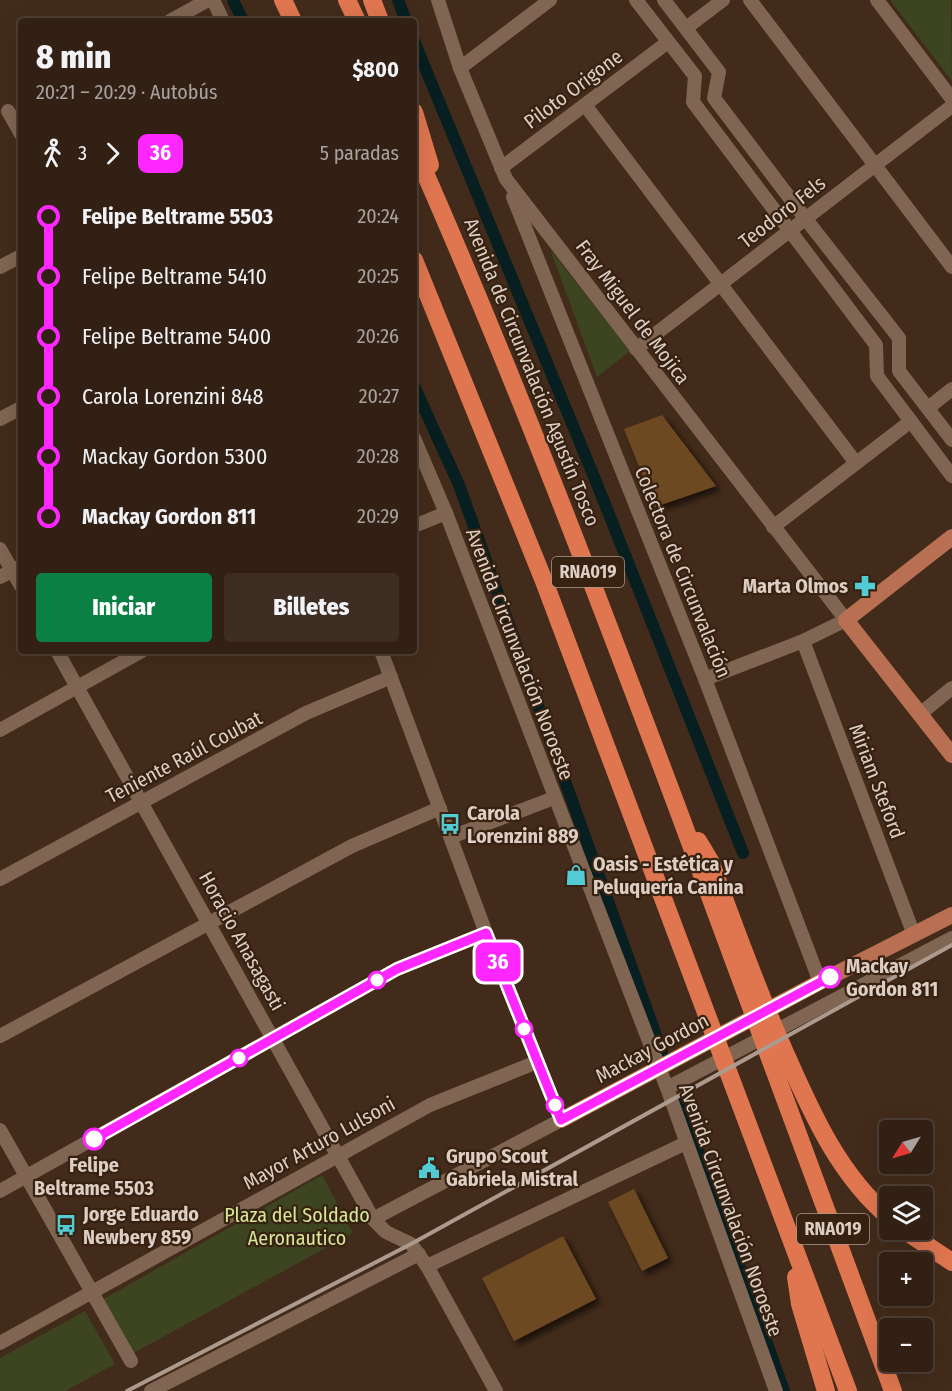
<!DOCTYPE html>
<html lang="es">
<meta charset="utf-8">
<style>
:root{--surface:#322014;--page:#3d2d22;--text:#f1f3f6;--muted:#a8a3a0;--line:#4d3e34;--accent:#0b8043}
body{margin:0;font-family:"Fira Sans Condensed",sans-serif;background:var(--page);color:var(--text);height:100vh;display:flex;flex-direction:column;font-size:22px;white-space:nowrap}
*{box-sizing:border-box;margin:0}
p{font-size:20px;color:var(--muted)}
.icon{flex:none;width:33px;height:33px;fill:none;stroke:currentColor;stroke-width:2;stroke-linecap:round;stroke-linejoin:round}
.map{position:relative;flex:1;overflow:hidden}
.details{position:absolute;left:18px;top:18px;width:399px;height:636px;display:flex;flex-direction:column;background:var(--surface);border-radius:6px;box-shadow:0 6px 24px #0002,0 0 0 2px var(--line)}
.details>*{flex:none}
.badge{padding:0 12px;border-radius:9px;font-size:21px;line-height:39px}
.needle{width:39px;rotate:233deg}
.buttons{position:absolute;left:879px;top:1120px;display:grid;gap:12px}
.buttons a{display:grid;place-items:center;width:54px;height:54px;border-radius:6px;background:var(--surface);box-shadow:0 6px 24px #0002,0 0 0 2px var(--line);font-size:30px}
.map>.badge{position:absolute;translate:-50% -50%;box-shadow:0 0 0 3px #fff}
.legs{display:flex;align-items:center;gap:9px;height:66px;padding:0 18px;font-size:20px}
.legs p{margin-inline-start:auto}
.head{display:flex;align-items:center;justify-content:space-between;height:102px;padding:0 18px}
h1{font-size:33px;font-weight:800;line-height:45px}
.button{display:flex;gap:12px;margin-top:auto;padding:12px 18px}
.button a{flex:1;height:69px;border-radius:6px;background:var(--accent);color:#fff;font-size:24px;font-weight:800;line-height:69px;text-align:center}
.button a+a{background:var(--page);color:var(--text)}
ul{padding:0 18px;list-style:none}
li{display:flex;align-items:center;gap:21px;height:60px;font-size:22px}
li i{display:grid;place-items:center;width:9px;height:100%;margin:0 8px;background:currentColor}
li i::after{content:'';width:15px;height:15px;margin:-8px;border:4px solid;border-radius:50%;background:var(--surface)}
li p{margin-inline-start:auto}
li:first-child i{background:linear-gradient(#0000 50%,currentColor 0)}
li:last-child i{background:linear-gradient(currentColor 50%,#0000 0)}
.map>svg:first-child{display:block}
.green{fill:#3c4420}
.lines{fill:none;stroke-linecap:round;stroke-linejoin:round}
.canal{stroke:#071f20;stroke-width:12}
.building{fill:#6d4920;filter:url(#shadow)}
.minor{stroke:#7f6552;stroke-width:14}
.major{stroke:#b96f51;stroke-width:16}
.highway{stroke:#df7650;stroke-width:18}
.rail{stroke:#ac9a8e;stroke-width:4}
.line-1-casing{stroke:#fff;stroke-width:14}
.line-1{stroke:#fe27ff;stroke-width:9}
.stop-1-dot{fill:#fff;stroke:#fe27ff;stroke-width:3}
.labels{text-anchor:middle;stroke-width:4.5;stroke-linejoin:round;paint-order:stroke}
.shield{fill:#372110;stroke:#ab9a8e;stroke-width:1.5}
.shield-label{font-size:18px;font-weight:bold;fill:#ddcec4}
.street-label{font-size:20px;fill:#ddcec4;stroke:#372110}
.poi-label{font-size:20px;font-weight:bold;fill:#ddcec4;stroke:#372110;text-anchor:start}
.stop-label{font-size:20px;font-weight:bold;fill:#ddcec4;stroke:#372110;text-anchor:start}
.park-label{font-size:20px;fill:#d5e798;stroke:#372110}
</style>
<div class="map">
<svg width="952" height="1391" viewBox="0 0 952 1391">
<defs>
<filter id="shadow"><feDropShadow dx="4.5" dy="4.5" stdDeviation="3" flood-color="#0009"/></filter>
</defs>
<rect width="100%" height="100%" fill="#422b1a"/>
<!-- green -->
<g class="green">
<path d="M890 0H951L952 81Z"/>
<path d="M550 249 630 351 597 377Z"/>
<path d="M322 1175 353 1233 132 1354 102 1300Z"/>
<path d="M85 1311 115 1364 65 1391H0V1358Z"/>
</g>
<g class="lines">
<!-- canal -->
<g class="canal">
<path d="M233 0 243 21"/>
<path d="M398 0 406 21"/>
<path d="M414 41 597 484 743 853"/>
<path d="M414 386 459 485 662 1052"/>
<path d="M681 1103 784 1391"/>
</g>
</g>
<!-- building -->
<g class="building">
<path d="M662 415 716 486 655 507 624 429Z"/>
<path d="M634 1189 668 1258 642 1271 608 1202Z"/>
<path d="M563 1236 596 1299 514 1341 482 1278Z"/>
</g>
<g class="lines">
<!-- minor -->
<g class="minor">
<path d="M213 0 223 21"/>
<path d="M438 0 460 68 506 179 846 620 803 641 705 679"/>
<path d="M636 0 695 76 693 102 876 345 877 376 952 476"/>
<path d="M664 0 719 72 714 98 805 218 899 338V371L952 440"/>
<path d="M750 0 952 267"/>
<path d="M877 0 952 99"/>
<path d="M170 21 208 0"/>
<path d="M686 28 723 0"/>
<path d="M460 68 550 0"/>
<path d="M585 105 856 463"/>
<path d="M8 111 21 134"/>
<path d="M501 168 668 42"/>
<path d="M513 197 705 679 820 982"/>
<path d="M0 267 21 256"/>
<path d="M636 349 952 106"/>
<path d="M928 408 952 389"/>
<path d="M0 419 21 408"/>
<path d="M414 438 446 513 667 1088 776 1391"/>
<path d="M414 526 446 513"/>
<path d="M773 527 911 421"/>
<path d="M0 549 21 586"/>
<path d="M0 577 21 566"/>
<path d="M803 641 914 935"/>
<path d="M57 651 373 1219 386 1232 411 1244 427 1266 496 1391"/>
<path d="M920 714 952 688"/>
<path d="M0 730 142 651"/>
<path d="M451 837 554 798"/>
<path d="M0 879 306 713 391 677"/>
<path d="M0 1036 352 846 440 808"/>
<path d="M667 1088 952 938"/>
<path d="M0 1130 131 1361"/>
<path d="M0 1191 397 969 486 933"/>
<path d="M373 1219 561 1120 486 933 381 651"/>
<path d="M427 1266 686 1143"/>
<path d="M0 1343 430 1105 537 1062"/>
<path d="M151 1391 419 1254"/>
</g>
<!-- major -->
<g class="major">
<path d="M952 537 846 620 952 755"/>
<path d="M561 1120 820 982 952 915"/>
</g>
<!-- highway -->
<g class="highway">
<path d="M283 0 293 21"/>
<path d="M347 0 357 21"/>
<path d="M372 0 380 21"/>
<path d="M414 112 430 165"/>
<path d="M414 148C510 365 594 586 677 807 749 1002 821 1196 893 1391"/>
<path d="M414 260 544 581 848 1391"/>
<path d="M698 841 710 861C735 927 758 993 787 1057 813 1116 840 1176 890 1218"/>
<path d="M904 1230 952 1262"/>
<path d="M796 1277 800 1304 826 1391"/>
</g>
<!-- rail -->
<path class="rail" d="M127 1391 411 1244 952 945"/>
</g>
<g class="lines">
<defs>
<path id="line-1" d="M94 1139 397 969 486 933 561 1120 830 977"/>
</defs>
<!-- line-1 casing -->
<use href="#line-1" class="line-1-casing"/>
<!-- line-1 -->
<use href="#line-1" class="line-1"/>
</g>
<!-- icons -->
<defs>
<symbol id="pharmacy-bare" viewBox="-9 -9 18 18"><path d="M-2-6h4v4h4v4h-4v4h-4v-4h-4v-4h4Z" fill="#51ccd4" stroke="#372110" stroke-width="2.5" paint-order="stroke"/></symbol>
<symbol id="bus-bare" viewBox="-9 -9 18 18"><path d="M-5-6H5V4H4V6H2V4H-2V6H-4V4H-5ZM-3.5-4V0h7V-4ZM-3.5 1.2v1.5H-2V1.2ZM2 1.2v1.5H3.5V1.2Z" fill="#51ccd4" stroke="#372110" stroke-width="2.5" paint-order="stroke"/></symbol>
<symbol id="shop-bare" viewBox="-9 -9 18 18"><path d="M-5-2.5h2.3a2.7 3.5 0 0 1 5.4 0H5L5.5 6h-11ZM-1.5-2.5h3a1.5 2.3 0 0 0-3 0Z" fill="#51ccd4" stroke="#372110" stroke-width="2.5" paint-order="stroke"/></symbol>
<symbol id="civic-bare" viewBox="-9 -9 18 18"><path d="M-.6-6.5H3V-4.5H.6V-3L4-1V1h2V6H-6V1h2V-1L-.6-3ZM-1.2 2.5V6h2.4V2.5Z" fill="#51ccd4" stroke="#372110" stroke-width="2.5" paint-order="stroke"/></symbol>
</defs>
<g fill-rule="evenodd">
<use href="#pharmacy-bare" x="850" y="571" width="30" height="30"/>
<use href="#bus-bare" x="435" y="809" width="30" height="30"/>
<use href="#shop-bare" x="561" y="860" width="30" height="30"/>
<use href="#civic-bare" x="414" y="1153" width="30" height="30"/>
<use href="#bus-bare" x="51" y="1210" width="30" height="30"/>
</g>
<!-- markers -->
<g class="stop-1-dot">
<circle cx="830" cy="977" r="10"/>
<circle cx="377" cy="980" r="8"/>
<circle cx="524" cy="1029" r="8"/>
<circle cx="239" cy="1058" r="8"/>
<circle cx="555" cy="1105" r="8"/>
<circle cx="94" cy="1139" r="10"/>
</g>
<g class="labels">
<!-- shield labels -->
<g class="shield">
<rect x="552" y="557" width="72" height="30" rx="4.5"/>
<rect x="797" y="1214" width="72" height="30" rx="4.5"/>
</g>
<g class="shield-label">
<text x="588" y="578">RNA019</text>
<text x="833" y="1235">RNA019</text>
</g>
<!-- street labels -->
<g class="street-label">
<text transform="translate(573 89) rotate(-37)" y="7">Piloto Origone</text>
<text transform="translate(782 212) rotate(-38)" y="7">Teodoro Fels</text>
<text transform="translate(633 312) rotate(53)" y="7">Fray Miguel de Mojica</text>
<text transform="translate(532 372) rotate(68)" y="7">Avenida de Circunvalación Agustín Tosco</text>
<text transform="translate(683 572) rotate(68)" y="7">Colectora de Circunvalación</text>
<text transform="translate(520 654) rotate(69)" y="7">Avenida Circunvalación Noroeste</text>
<text transform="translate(184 757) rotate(-28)" y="7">Teniente Raúl Coubat</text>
<text transform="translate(877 781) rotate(69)" y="7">Miriam Steford</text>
<text transform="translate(242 941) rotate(61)" y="7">Horacio Anasagasti</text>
<text transform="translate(652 1048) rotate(-28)" y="7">Mackay Gordon</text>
<text transform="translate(319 1143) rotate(-29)" y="7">Mayor Arturo Lulsoni</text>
<text transform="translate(731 1210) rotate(70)" y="7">Avenida Circunvalación Noroeste</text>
</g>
<!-- poi labels -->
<g class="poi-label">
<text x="848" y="593" text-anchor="end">Marta Olmos</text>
<text x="467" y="820">Carola<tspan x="467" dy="23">Lorenzini 889</tspan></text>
<text x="593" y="871">Oasis - Estética y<tspan x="593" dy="23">Peluquería Canina</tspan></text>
<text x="446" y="1163">Grupo Scout<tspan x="446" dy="23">Gabriela Mistral</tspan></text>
<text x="83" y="1221">Jorge Eduardo<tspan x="83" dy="23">Newbery 859</tspan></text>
</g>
<!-- stop labels -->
<g class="stop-label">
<text x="846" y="973">Mackay<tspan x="846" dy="23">Gordon 811</tspan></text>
<text x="94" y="1172" text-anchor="middle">Felipe<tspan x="94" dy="23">Beltrame 5503</tspan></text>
</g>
<!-- park labels -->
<g class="park-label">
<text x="297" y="1222">Plaza del Soldado<tspan x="297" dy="23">Aeronautico</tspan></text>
</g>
</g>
</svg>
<div class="buttons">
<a><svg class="needle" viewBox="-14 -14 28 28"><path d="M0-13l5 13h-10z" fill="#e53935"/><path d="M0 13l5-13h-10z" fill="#a8a3a0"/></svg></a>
<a><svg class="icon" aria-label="layers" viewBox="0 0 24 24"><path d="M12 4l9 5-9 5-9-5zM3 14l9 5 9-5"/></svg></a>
<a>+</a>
<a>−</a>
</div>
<b class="badge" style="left:498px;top:962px;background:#fe27ff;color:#fff">36</b>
<section class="details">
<div class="head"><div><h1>8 min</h1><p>20:21 – 20:29 · Autobús</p></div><b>$800</b></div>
<div class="legs"><svg class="icon" aria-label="walk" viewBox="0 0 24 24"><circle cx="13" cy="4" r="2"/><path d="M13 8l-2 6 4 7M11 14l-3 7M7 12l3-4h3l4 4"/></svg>3<svg class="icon" aria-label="forward" viewBox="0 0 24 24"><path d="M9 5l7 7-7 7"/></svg><b class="badge" style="background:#fe27ff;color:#fff">36</b><p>5 paradas</p></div>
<ul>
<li><i style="color:#fe27ff"></i><b>Felipe Beltrame 5503</b><p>20:24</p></li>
<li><i style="color:#fe27ff"></i><span>Felipe Beltrame 5410</span><p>20:25</p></li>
<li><i style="color:#fe27ff"></i><span>Felipe Beltrame 5400</span><p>20:26</p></li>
<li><i style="color:#fe27ff"></i><span>Carola Lorenzini 848</span><p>20:27</p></li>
<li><i style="color:#fe27ff"></i><span>Mackay Gordon 5300</span><p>20:28</p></li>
<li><i style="color:#fe27ff"></i><b>Mackay Gordon 811</b><p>20:29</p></li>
</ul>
<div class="button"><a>Iniciar</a><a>Billetes</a></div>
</section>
</div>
